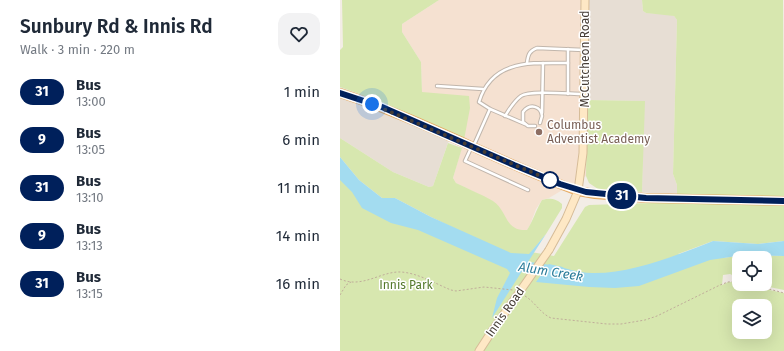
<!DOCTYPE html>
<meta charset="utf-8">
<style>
:root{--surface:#fff;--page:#f2f2f3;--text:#1f2937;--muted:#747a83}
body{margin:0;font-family:"Fira Sans",sans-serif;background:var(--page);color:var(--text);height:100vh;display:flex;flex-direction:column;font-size:15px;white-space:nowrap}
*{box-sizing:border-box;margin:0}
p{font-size:13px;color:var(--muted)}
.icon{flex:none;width:22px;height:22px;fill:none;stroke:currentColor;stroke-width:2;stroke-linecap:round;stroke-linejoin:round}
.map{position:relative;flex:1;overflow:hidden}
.sheet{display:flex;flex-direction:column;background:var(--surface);width:340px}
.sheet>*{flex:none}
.badge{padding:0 8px;border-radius:13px;font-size:14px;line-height:26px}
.tools{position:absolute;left:392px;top:251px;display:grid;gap:8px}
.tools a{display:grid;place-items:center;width:40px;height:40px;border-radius:8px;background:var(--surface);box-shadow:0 4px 16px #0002;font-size:20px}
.you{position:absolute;width:20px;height:20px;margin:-10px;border:3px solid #fff;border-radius:50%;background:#1a73e8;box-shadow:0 0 0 6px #1a73e833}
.map>.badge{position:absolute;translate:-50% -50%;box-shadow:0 0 0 2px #fff}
.round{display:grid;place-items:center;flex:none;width:42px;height:42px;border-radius:12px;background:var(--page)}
.head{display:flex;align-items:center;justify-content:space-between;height:68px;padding:0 20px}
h1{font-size:19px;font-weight:600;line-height:30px}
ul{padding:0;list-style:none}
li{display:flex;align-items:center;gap:12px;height:48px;padding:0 20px}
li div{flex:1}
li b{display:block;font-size:15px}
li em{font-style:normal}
li .badge{min-width:44px;font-weight:700;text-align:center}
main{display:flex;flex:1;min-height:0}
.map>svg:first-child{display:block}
.residential{fill:#e7ded4}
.commercial{fill:#f5e1d1}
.green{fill:#d7e7af;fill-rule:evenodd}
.water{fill:#a3dcf0}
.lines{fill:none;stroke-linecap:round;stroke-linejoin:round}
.river{stroke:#a3dcf0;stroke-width:11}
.service-casing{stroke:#c1b6ac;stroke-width:4.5}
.secondary-casing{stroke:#d6bc98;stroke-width:9}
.primary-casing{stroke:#e3aa64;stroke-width:10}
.path{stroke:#c0ad9a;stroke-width:1;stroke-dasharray:2 2;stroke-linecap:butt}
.service{stroke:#fff;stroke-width:2.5}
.secondary{stroke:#fee8c5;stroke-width:7}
.primary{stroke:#fed095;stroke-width:8}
.secondary-bridge-casing{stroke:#d6bc98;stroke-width:9;stroke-linecap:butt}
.secondary-bridge{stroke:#fee8c5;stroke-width:7}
.line-casing{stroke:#fff;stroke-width:9}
.line{stroke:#00205b;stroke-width:6}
.walk{stroke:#463d36;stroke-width:4;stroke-dasharray:0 7.2}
.education-dot{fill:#8d6e63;stroke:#fff;stroke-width:1.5}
.stop-dot{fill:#fff;stroke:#00205b;stroke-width:2}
.labels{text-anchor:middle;stroke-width:3;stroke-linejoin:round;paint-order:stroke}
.street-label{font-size:12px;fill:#463d36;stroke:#fff}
.education-label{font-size:12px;fill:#785e54;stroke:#fff;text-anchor:start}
.park-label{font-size:12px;fill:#537829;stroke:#fff}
.water-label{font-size:13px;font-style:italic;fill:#2a7b99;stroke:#fff}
</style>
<main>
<section class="sheet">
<div class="head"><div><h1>Sunbury Rd &amp; Innis Rd</h1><p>Walk · 3 min · 220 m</p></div><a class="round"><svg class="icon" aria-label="heart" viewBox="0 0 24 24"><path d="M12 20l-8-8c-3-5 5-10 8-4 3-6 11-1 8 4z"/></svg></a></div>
<ul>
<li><span class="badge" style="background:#00205b;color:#fff">31</span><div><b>Bus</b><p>13:00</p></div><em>1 min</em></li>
<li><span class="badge" style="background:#00205b;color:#fff">9</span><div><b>Bus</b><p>13:05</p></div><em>6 min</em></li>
<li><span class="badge" style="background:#00205b;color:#fff">31</span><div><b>Bus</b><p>13:10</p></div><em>11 min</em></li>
<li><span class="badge" style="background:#00205b;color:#fff">9</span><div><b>Bus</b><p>13:13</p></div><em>14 min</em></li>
<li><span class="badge" style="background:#00205b;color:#fff">31</span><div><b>Bus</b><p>13:15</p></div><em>16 min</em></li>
</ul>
</section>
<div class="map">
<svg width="444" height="351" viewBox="0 0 444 351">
<rect width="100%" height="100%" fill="#f3ede6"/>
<!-- residential -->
<g class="residential">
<path d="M244 0H302L303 11 306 13 329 14 334 16 337 20 333 174 337 185V196L302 192 304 101 243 100Z"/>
<path d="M0 87 17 93 111 134 93 186 89 187 53 172 0 138Z"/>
</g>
<!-- commercial -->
<path class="commercial" d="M99 0H244L247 100 246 176 209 198 202 200 196 209 190 225 187 230 178 231 171 226 154 202 116 183 113 178 124 140 82 92 81 62 62 32V24Z"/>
<!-- green -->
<g class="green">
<path d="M2 0H99L62 24V32L81 62 82 92 129 96 130 108 124 140 17 93 0 87V50L3 47Z"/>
<path d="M302 0H443L444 198 337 196V185L333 174 337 20 334 16 306 13 303 11Z"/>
<path d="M247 100 305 101 302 192 258 189 249 183 246 176Z"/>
<path d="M0 138 53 172 89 187 93 186 108 143 122 148 113 178 116 183C128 189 141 194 153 201 168 211 164 231 187 230 193 221 196 210 202 200 210 198 215 198 222 204V208L206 234 191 252 214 256 245 207 249 205 341 202 444 204V241L418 244 373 241 338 254 383 258 404 255 444 256V290L414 284H425V258H399V278L390 274 383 275 382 285 388 282H399V284L444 293V351H0V172L50 214 116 229 91 217 55 198H42L19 180 0 157ZM399 306H425V332H399Z"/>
</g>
<!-- water -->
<g class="water">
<path d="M0 157 19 180 42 198H55L91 217 171 253 189 254 206 234 152 318 157 298 170 273 167 269 78 230 51 223 22 208 12 192 0 180Z"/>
<path d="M373 241 418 244 444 241V256L404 255 370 260 299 286 275 288 249 287 196 282 209 264C223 267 238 273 252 273 291 274 337 255 373 241Z"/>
</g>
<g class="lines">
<!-- river -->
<path class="river" d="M172 265 220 272"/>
<defs>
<g id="service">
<path d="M228 49V63"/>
<path d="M187 63C188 55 189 51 197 48L244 50"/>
<path d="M97 86 143 89"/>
<path d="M202 113 203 63"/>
<path d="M165 116C170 108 174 101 181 96 190 90 230 94 243 94"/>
<path d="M185 124 150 109 139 102C152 59 191 63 228 63V94"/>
<path d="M195 126H188L183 122V112C190 103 201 106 202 116L200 123"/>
<path d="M134 145 150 109"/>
<path d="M131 148 125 161 188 190"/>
</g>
<g id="secondary">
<path d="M209 250 226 219 238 191 243 153 245 0"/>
<path d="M139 351 152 331"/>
</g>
<path id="primary" d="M0 93C82 119 158 162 238 191L255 194 306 198 444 201"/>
</defs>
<!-- service casing -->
<use href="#service" class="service-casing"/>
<!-- secondary casing -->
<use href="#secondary" class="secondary-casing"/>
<!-- primary casing -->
<use href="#primary" class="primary-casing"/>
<!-- path -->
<g class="path">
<path d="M0 279C22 289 41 271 61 272 78 273 96 284 111 290L116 291 144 287 173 290"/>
<path d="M410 284 444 293"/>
<path d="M0 295 6 285 11 282"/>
<path d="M185 296C195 302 200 313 211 318L267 324H281L305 320 317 316 380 285 388 282 399 281"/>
</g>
<!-- service -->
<use href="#service" class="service"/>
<!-- secondary -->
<use href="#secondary" class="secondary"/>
<!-- primary -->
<use href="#primary" class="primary"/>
<defs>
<path id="secondary-bridge" d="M152 331 209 250"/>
</defs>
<!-- secondary-bridge casing -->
<use href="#secondary-bridge" class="secondary-bridge-casing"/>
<!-- secondary-bridge -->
<use href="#secondary-bridge" class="secondary-bridge"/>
</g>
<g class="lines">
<defs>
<path id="line" d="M0 93 42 107 174 165 220 184 246 192 306 198 444 201"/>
</defs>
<!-- line casing -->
<use href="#line" class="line-casing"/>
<!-- line -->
<use href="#line" class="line"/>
<!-- walk -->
<path class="walk" d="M32 104 210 180"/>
</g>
<!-- markers -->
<circle class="education-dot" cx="199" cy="132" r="4"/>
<circle class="stop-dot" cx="210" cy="180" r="8"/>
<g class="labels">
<!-- street labels -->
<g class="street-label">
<text transform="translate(245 59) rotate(-90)" y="4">McCutcheon Road</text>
<text transform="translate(165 312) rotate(-55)" y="4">Innis Road</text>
</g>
<!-- education labels -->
<g class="education-label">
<text x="207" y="129">Columbus<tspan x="207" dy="14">Adventist Academy</tspan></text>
</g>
<!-- park labels -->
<g class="park-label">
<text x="66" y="289">Innis Park</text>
</g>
<!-- water labels -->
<g class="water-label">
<text transform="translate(211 271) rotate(9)" y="5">Alum Creek</text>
</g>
</g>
</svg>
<div class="tools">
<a><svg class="icon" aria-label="locate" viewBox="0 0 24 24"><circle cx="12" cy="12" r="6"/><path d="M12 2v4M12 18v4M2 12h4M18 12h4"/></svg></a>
<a><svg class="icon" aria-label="layers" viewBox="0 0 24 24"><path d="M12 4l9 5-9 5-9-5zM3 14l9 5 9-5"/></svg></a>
</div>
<div class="you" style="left:32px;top:104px"></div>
<b class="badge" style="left:282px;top:196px;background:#00205b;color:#fff">31</b>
</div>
</main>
